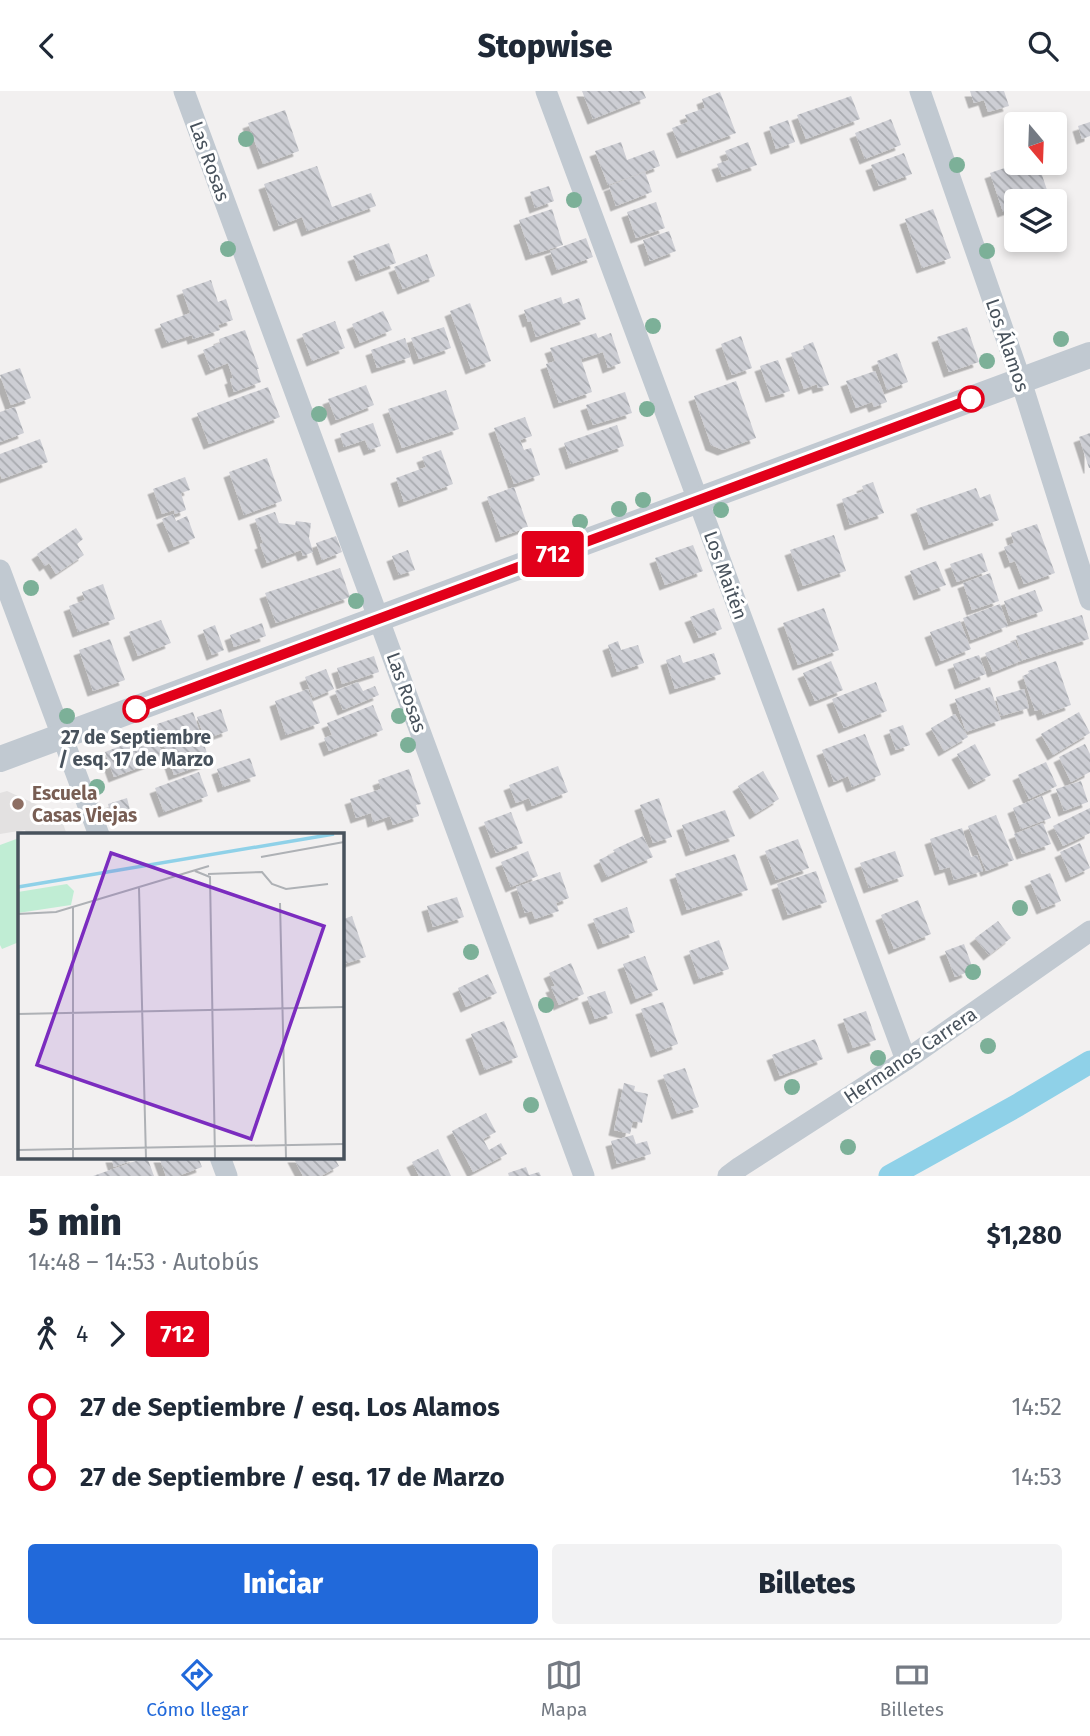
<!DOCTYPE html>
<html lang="es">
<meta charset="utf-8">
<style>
:root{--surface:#fff;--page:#f2f2f3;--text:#1f2937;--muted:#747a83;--line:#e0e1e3;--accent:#2169da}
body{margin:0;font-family:"Fira Sans",sans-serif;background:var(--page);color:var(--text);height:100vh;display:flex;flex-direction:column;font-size:26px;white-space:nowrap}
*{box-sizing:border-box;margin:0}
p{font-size:23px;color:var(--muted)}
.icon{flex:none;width:38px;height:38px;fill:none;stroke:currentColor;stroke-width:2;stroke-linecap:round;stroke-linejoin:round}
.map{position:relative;height:1085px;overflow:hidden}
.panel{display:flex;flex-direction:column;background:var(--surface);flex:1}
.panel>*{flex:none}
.badge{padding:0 14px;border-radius:5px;font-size:24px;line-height:46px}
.needle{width:46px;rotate:161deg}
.tools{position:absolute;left:1004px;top:21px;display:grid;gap:14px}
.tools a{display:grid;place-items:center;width:63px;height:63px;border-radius:7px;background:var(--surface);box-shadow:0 4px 10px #0003;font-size:35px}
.map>.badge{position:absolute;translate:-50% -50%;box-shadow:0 0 0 4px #fff}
.legs{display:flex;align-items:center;gap:10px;height:77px;padding:0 28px;font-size:23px}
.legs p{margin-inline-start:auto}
.head{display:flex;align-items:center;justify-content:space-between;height:119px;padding:0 28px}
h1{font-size:38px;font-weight:800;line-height:52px}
.button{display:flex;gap:14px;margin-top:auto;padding:14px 28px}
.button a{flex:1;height:80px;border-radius:7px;background:var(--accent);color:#fff;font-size:28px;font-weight:800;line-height:80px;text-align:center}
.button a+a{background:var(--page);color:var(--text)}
ul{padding:0 28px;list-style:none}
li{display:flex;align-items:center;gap:24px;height:70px;font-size:26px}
li i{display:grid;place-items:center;width:10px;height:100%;margin:0 9px;background:currentColor}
li i::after{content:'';width:18px;height:18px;margin:-9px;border:5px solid;border-radius:50%;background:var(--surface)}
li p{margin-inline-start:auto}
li:first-child i{background:linear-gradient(#0000 50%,currentColor 0)}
li:last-child i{background:linear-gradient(currentColor 50%,#0000 0)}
header{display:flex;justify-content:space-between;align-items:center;height:91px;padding:0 28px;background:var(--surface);font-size:32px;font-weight:800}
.menu{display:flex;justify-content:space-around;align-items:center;height:98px;border-top:2px solid var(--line);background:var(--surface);font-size:19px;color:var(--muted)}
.menu a{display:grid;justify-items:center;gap:4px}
.menu .active{color:var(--accent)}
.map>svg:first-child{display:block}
.education{fill:#e3e1e1}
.green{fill:#c0edd4}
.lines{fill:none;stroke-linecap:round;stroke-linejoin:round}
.canal{stroke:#8fd1e8;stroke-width:23}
.building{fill:url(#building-back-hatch);filter:url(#shadow)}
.minor{stroke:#c1c9d1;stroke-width:21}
.tertiary{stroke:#c1c9d1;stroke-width:26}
.tree{fill:#7cb098}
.line-1-casing{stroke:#fff;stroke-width:16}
.line-1{stroke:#e2001a;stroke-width:10}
.stop-1-dot{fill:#fff;stroke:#e2001a;stroke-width:3.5}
.education-dot{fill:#8d6e63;stroke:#fff;stroke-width:2.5}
.labels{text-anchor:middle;stroke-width:6;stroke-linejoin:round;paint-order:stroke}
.street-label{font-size:19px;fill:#48525c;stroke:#fff}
.stop-label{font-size:19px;font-weight:bold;fill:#48525c;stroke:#fff}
.education-label{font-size:19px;font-weight:bold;fill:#785e54;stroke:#fff;text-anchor:start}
.inset-river{fill:none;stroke:#8fd1e8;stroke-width:3.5}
.inset-road{fill:none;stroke:#aeb1b5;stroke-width:2}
.view{fill:#7b2cbf;fill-opacity:0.15;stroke:#7b2cbf;stroke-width:3.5}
.inset-edge{fill:none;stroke:#48525c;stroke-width:3.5}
</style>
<header><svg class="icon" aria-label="back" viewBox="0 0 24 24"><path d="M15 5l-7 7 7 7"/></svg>Stopwise<svg class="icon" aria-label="search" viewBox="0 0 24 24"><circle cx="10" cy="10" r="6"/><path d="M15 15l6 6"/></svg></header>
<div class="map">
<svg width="1090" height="1085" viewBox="0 0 1090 1085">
<defs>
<pattern id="building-back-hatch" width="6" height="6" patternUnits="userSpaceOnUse" patternTransform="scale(1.75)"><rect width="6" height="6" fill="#cdced4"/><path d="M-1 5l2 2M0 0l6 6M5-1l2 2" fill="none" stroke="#a8aaaf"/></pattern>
<filter id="shadow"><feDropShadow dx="-5.5" dy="5.5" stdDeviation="0" flood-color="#0004"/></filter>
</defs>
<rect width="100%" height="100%" fill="#f2f0f0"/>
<!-- education -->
<path class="education" d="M7 700 60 724 67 744H27L25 739 0 743V702Z"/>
<!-- green -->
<path class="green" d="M19 747V851L2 858 0 854V754Z"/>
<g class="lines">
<!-- canal -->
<path class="canal" d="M890 1085 1018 1014 1090 971"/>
</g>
<!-- building -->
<g class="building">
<path d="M582 0H643L646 7 593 28Z"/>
<path d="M970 0H1004L1009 15 988 21 984 9 974 12Z"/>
<path d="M720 1 736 42 682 62 672 37 688 31 685 24 705 17 702 8Z"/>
<path d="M851 5 860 28 806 48 797 24Z"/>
<path d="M285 19 299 60 263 73 248 32Z"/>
<path d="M891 28 901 54 865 68 855 42Z"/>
<path d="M788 29 795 51 776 58 769 36Z"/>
<path d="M1090 31V45L1082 48 1078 35Z"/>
<path d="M621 51 627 69 654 59 660 75 608 94 595 60Z"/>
<path d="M748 51 757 74 722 86 717 73 729 69 725 60Z"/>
<path d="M904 62 912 83 879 95 871 74Z"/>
<path d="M1019 72H1038L1049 105 1034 110H1017V116L1003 121 990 82Z"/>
<path d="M317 75 332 116 371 102 376 115 307 140 302 126 279 135 264 93Z"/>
<path d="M645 81 652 101 616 115 609 95Z"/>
<path d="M549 95 554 110 535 117 530 101Z"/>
<path d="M656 111 665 137 636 147 627 121Z"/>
<path d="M552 118 563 154 531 164 519 129Z"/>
<path d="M933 118 951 167 922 177 905 128Z"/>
<path d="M669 140 676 160 650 170 643 149Z"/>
<path d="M586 147 593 166 557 179 550 160Z"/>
<path d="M389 152 396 172 361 185 353 165Z"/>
<path d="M427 163 435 185 403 198 394 176Z"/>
<path d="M211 189 218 211 226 208 233 229 218 234 220 239 193 248 192 244 167 252 160 233 190 222 182 199Z"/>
<path d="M561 206 563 213 579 207 586 228 536 246 531 230 528 231 524 219Z"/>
<path d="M470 212 491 270 471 278 450 220Z"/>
<path d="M383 220 392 239 360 252 352 233Z"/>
<path d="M335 230 345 257 312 270 302 243Z"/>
<path d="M444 236 451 257 419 268 411 247Z"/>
<path d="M967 236 979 271 949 281 937 246Z"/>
<path d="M245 239 259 278H257L261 291 234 301 230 288 233 287 228 272 211 279 203 259 220 252 219 248Z"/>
<path d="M596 242 598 247 611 242 621 272 608 277 603 261 581 268 592 301 559 312 546 273 555 270 550 257Z"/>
<path d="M741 245 752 277 732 284 721 253Z"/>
<path d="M405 247 411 266 377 277 371 259Z"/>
<path d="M813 251 829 294 818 297 817 293 804 298 791 262 804 258 803 255Z"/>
<path d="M897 262 908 291 887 299 877 270Z"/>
<path d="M778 269 790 300 771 306 760 275Z"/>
<path d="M20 277 31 307 11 314 0 284Z"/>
<path d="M875 280 887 311 874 316 872 311 856 317 846 290Z"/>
<path d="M736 290 756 347 723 359 711 354 694 305Z"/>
<path d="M366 294 374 314 336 329 328 308Z"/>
<path d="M268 296 280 326 209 353 197 322Z"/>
<path d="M446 299 459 338 402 357 388 318Z"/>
<path d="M625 301 632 322 593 334 586 314Z"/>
<path d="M15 316 24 342 0 351V321Z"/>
<path d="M525 326 532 345 520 349 524 359 531 357 540 384 514 393 494 337Z"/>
<path d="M373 332 381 355 369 359 365 349 344 356 340 343Z"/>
<path d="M617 334 624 355 571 373 564 352Z"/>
<path d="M1090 342V377H1089L1079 346Z"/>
<path d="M40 348 48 371 2 388 0 383V363Z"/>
<path d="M441 359 453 393 404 411 396 387 426 376 422 366Z"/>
<path d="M267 367 282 410 244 424 229 381Z"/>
<path d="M185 386 190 399 181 402 186 419 175 423 174 419 162 423 153 398Z"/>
<path d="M873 391 884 422 850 434 842 408 864 400 862 395Z"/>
<path d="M514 396 528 436 501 446 487 406Z"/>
<path d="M976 397 980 407 990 403 999 429 929 454 916 418Z"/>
<path d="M275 421 279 432 295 434 296 430 311 432 309 447 313 461 303 465 301 459 267 472 260 453 263 452 255 428Z"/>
<path d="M173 423 176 430 187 425 195 447 174 456 162 428Z"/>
<path d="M1037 433 1055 482 1024 493 1015 470 1010 472 1004 456 1014 452 1011 442Z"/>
<path d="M76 437 83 448 77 453 84 464 56 483 49 472 45 475 37 463Z"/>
<path d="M834 444 846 480 803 495 790 459Z"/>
<path d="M336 445 342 461 322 469 316 452Z"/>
<path d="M693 454 703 480 665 494 655 467Z"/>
<path d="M408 459 415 479 399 484 392 465Z"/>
<path d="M982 462 988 480 957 491 950 473Z"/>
<path d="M936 470 946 494 919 504 910 480Z"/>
<path d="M340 477 350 506 276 532 265 502Z"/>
<path d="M990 482 999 510 972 519 963 492Z"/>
<path d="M103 493 115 528 78 541 69 515 85 509 82 501Z"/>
<path d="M1035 499 1043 520 1011 531 1004 510Z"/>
<path d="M1000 513 1008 535 971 549 963 527Z"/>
<path d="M714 517 722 538 699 547 690 526Z"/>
<path d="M824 517 839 559 798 574 783 532Z"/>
<path d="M1082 524 1089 548 1023 569 1016 545Z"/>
<path d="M161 529 171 552 138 565 129 541Z"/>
<path d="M960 530 971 558 941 570 930 541Z"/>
<path d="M262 532 266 545 234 556 230 544Z"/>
<path d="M215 534 224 559 212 564 203 539Z"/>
<path d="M110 548 125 589 93 600 79 559Z"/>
<path d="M618 550 621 559 638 554 644 572 617 581 608 554Z"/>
<path d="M1015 550 1023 569 993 581 985 562Z"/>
<path d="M714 562 721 583 675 598 666 569 680 564 683 572Z"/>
<path d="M979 564 986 583 960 593 953 573Z"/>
<path d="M374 565 379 581 342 593 337 577Z"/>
<path d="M831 570 843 599 815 610 803 582Z"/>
<path d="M1056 570 1071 614 1043 624 1041 618 1035 620 1023 585 1029 582 1028 580Z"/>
<path d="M326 578 334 598 313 607 305 586Z"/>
<path d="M358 591 363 600 375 595 379 604 343 619 335 600Z"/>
<path d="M876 591 887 620 844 637 832 608Z"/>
<path d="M990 596 1001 629 966 641 955 608Z"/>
<path d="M308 598 320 632 286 644 275 610Z"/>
<path d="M1024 598 1029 617 1001 625 996 606Z"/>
<path d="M373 614 383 639 329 660 324 647 332 644 327 632Z"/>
<path d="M221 618 228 640 205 648 197 626Z"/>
<path d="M193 621 210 671 174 684 157 633Z"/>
<path d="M1079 621 1090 642 1053 664 1041 643Z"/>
<path d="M955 623 968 646 944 660 931 637Z"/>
<path d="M903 634 910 654 896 659 889 639Z"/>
<path d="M154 642 164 667 114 686 105 661Z"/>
<path d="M865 643 881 684 852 696 848 685 834 691 822 659Z"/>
<path d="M975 653 991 684 974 693 957 663Z"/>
<path d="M1085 653 1090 663V681L1071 691 1059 666Z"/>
<path d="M250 667 256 685 223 696 217 678Z"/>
<path d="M1046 671 1057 695 1029 708 1018 684Z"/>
<path d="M558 675 568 701 532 715 529 707 516 712 509 694Z"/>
<path d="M409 678 421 713 416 714 419 725 393 734 390 725 373 731 371 722 356 727 350 708 381 698 378 689Z"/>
<path d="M763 680 779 708 755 723 738 695Z"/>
<path d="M199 681 208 705 164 721 155 697Z"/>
<path d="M1081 690 1088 711 1064 720 1056 698Z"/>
<path d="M1042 705 1051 727 1021 738 1013 717Z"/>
<path d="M127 707 130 719 111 725 108 713Z"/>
<path d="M659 707 672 746 653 752 640 714Z"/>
<path d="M1090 717V742L1063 755 1053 735Z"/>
<path d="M725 719 735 745 691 760 682 734Z"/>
<path d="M511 721 523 752 496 762 484 731Z"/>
<path d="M996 724 1014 769 986 780 968 735Z"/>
<path d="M1043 732 1051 753 1022 763 1014 743Z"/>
<path d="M962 737 971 766 977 764 983 780 954 789 950 776 940 779 930 748Z"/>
<path d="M643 745 653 766 607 786 599 769 615 761 613 759Z"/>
<path d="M798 748 809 777 776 789 765 760Z"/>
<path d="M1080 752 1090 777 1071 786 1060 761Z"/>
<path d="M528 760 538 785 511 796 501 771Z"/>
<path d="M895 760 904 785 869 797 860 772Z"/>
<path d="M735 763 748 799 687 819 675 783Z"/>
<path d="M816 780 827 811 788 824 777 793Z"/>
<path d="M560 781 569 807 556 812 559 820 535 828 532 820 525 822 516 796Z"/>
<path d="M1050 782 1061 810 1042 818 1030 790Z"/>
<path d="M457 806 464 826 433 836 427 815Z"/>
<path d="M918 809 931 843 894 858 881 824Z"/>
<path d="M627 816 635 841 603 853 593 828Z"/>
<path d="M352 825 366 866 341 874V829Z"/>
<path d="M998 830 1011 847 989 864 975 847Z"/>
<path d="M719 849 729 878 699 888 689 860Z"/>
<path d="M964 853 972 875 966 877 968 881 955 886 945 860Z"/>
<path d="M645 865 658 899 636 908 623 873Z"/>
<path d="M571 872 584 903 559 914 551 896 555 895 549 882Z"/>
<path d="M488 883 497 902 466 916 458 897Z"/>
<path d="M605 900 613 922 595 928 587 906Z"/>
<path d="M663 911 678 953 656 961 641 918Z"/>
<path d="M866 920 876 949 853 957 843 928Z"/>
<path d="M504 930 518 966 485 979 471 943Z"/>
<path d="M815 948 823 968 780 985 772 964Z"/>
<path d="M685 977 699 1016 677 1023 663 984Z"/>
<path d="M624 992 635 995 634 1000 648 1003 642 1032 633 1030 630 1043 614 1039Z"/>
<path d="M486 1022 496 1041 483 1048 489 1059 501 1052 507 1063 473 1081 452 1040Z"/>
<path d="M633 1044 636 1053 647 1050 651 1063 617 1073 611 1050Z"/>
<path d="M438 1058 451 1085H419L412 1071Z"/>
<path d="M111 1066H141L114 1076Z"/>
<path d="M147 1066 154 1085H93Z"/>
<path d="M159 1066H198L202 1076 178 1085H166Z"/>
<path d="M293 1066H334L339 1075 321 1085H303Z"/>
<path d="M526 1076 529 1084 539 1081 541 1085H509L508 1082Z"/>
</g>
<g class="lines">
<!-- minor -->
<g class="minor">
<path d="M184 0 584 1085"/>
<path d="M546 0 906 969"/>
<path d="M920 0 1021 290 1090 509"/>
<path d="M0 479 99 744"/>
<path d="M220 1066 227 1085"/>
<path d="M728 1085 740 1076 906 969 1090 840"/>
</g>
<!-- tertiary -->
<path class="tertiary" d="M0 668 1090 264"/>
</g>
<!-- trees -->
<g class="tree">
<circle cx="246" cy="48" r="8"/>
<circle cx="957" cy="74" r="8"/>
<circle cx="574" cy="109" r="8"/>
<circle cx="228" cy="158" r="8"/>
<circle cx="987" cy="160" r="8"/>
<circle cx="653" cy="235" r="8"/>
<circle cx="1061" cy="248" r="8"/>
<circle cx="987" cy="270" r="8"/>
<circle cx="647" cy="318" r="8"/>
<circle cx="319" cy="323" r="8"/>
<circle cx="643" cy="409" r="8"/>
<circle cx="619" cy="418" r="8"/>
<circle cx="721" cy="419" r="8"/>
<circle cx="580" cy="431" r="8"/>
<circle cx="31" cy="497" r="8"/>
<circle cx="356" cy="510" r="8"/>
<circle cx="67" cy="625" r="8"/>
<circle cx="399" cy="625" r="8"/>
<circle cx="408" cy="654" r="8"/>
<circle cx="97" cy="696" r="8"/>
<circle cx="1020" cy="817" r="8"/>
<circle cx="471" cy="861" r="8"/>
<circle cx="973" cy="881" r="8"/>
<circle cx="546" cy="914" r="8"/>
<circle cx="988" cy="955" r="8"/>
<circle cx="878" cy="967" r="8"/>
<circle cx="792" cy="996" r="8"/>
<circle cx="531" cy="1014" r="8"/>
<circle cx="848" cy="1056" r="8"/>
</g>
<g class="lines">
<defs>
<path id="line-1" d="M136 618 971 308"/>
</defs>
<!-- line-1 casing -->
<use href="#line-1" class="line-1-casing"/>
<!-- line-1 -->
<use href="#line-1" class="line-1"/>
</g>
<!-- markers -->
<g class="stop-1-dot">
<circle cx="971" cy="308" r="12"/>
<circle cx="136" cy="618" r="12"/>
</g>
<circle class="education-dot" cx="18" cy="713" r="7"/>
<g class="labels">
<!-- street labels -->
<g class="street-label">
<text transform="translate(210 70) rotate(70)" y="7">Las Rosas</text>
<text transform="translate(1008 254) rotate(71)" y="7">Los Álamos</text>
<text transform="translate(726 484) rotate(70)" y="7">Los Maitén</text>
<text transform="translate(407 601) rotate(70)" y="7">Las Rosas</text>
<text transform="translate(910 964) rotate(-34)" y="7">Hermanos Carrera</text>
</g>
<!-- stop labels -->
<g class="stop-label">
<text x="136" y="653">27 de Septiembre<tspan x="136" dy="22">/ esq. 17 de Marzo</tspan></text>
</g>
<!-- education labels -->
<g class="education-label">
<text x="32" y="709">Escuela<tspan x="32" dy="22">Casas Viejas</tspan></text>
</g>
</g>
<!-- overview -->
<g transform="translate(18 742)">
<rect width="326" height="326" fill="#f2f0f0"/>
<path d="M49 51 56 58 53 72 0 80V59Z" fill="#c0edd4"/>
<path class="inset-river" d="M0 54 316 1"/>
<path class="inset-road" d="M243 24 326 9M177 38 192 44 197 325M190 41 244 39 254 51 268 56 310 51M121 55 128 325M262 70 268 325M55 74V325M0 81 38 79 191 33M0 181 326 174M0 317 326 311"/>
<path class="view" d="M93 20 306 93 233 306 19 232Z"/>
<rect width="326" height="326" class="inset-edge"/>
</g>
</svg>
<div class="tools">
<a><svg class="needle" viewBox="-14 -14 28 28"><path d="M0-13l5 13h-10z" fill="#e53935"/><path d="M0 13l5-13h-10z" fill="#747a83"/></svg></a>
<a><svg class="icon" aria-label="layers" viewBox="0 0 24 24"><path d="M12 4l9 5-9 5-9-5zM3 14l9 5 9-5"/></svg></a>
</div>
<b class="badge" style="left:553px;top:463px;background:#e2001a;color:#fff">712</b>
</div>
<section class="panel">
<div class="head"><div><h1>5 min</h1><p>14:48 – 14:53 · Autobús</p></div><b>$1,280</b></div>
<div class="legs"><svg class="icon" aria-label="walk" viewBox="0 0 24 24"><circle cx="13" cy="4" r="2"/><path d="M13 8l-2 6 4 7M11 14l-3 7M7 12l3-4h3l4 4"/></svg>4<svg class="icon" aria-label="forward" viewBox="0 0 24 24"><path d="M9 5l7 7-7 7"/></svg><b class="badge" style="background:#e2001a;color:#fff">712</b></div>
<ul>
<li><i style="color:#e2001a"></i><b>27 de Septiembre / esq. Los Alamos</b><p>14:52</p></li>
<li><i style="color:#e2001a"></i><b>27 de Septiembre / esq. 17 de Marzo</b><p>14:53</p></li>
</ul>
<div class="button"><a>Iniciar</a><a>Billetes</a></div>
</section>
<nav class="menu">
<a class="active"><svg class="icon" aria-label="directions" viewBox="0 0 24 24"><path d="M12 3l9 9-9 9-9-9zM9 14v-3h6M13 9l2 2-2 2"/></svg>Cómo llegar</a>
<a><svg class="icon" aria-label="map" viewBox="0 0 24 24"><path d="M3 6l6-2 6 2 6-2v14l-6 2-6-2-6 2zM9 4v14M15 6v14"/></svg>Mapa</a>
<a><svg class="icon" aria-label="tickets" viewBox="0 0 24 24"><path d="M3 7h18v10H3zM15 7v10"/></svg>Billetes</a>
</nav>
